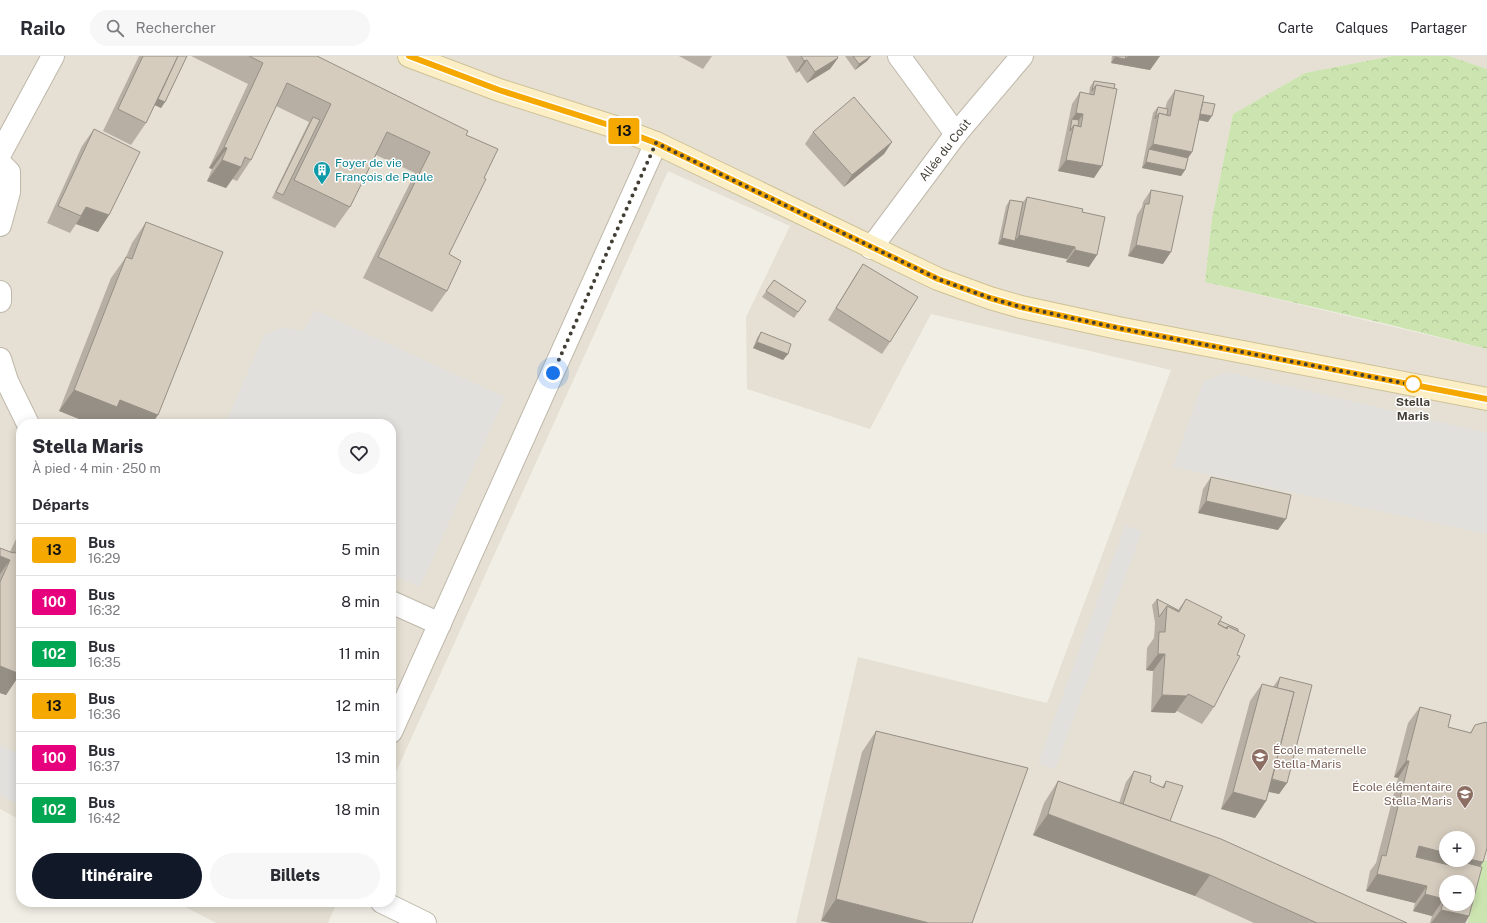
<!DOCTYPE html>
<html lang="fr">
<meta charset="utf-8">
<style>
:root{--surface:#fff;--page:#f7f7f7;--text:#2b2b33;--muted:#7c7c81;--line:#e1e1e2;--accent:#111827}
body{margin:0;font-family:"Public Sans",sans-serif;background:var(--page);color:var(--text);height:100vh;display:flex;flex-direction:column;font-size:15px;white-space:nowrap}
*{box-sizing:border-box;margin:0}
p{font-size:13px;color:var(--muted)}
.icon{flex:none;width:22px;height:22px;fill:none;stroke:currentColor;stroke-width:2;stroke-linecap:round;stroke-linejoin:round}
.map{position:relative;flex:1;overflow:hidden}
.sheet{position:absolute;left:16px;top:363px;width:380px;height:488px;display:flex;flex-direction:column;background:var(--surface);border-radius:16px;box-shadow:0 2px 10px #0003}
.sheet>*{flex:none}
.badge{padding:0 8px;border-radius:3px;font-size:14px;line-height:26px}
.buttons{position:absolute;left:1439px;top:775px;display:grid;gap:8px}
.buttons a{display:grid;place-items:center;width:36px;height:36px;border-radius:50%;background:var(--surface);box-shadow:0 2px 10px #0003;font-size:20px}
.you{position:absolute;width:20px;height:20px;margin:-10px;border:3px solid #fff;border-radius:50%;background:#1a73e8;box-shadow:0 0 0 6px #1a73e833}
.map>.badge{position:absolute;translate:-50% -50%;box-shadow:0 0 0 2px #fff}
h2{padding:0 16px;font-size:15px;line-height:36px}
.round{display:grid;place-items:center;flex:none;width:42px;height:42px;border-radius:21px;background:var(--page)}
.headline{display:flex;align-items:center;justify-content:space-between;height:68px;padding:0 16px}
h1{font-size:19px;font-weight:800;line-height:30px}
.primary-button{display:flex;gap:8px;margin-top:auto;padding:8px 16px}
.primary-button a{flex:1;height:46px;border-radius:24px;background:var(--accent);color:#fff;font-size:16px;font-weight:800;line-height:46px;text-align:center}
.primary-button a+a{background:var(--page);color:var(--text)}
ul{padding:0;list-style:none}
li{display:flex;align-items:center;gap:12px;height:52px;padding:0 16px;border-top:1px solid var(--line)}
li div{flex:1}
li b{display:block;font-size:15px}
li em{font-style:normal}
li .badge{min-width:44px;font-weight:700;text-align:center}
header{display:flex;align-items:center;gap:24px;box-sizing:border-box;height:56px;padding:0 20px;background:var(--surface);border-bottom:1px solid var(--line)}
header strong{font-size:19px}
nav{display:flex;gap:22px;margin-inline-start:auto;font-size:14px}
.search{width:280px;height:36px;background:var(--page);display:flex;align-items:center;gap:10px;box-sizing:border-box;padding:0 14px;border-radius:22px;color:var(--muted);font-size:15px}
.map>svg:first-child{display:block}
.residential{fill:#e5e0d3;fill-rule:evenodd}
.green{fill:#cce4af}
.forest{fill:url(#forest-crowns)}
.parking{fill:#e2e0dd}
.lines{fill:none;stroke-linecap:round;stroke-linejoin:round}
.minor-casing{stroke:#bfb8ab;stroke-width:24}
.secondary-casing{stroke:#cfc197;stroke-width:24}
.minor{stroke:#fff;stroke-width:22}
.secondary{stroke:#fcefc5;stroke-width:22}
.wall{fill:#b7afa3}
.shaded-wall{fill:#958f85}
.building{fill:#d5ccbe;stroke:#958f85;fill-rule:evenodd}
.line-casing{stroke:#fff;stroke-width:9}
.line{stroke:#f5a900;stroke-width:6}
.walk{stroke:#433e35;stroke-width:4;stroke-dasharray:0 7.2}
.stop-dot{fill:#fff;stroke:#f5a900;stroke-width:2}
.labels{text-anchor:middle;stroke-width:3;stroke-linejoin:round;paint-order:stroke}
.street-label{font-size:12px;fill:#433e35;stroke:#fff}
.culture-label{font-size:12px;fill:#0d838f;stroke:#fff;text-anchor:start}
.stop-label{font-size:12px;font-weight:bold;fill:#433e35;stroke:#fff}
.education-label{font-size:12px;fill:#785e54;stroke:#fff;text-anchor:start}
</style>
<header>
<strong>Railo</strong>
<div class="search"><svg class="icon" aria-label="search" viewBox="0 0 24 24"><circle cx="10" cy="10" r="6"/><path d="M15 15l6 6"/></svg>Rechercher</div>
<nav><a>Carte</a><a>Calques</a><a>Partager</a></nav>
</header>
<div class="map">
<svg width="1487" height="867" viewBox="0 0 1487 867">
<defs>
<pattern id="forest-crowns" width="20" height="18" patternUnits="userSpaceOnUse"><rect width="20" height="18" fill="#cce4af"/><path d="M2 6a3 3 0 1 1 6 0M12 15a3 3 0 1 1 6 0" fill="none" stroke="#b0c597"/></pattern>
</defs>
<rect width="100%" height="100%" fill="#f1eee5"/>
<!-- residential -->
<g class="residential">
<path d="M0 0H1392L1305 17 1233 58 1212 162 1205 226 1487 293V867H796L858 601 1047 647 1171 314 931 258 870 373 747 333 746 261 790 170 668 115 391 727V368H21V764L0 753ZM1446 782H1468V804H1446ZM1446 826H1468V848H1446Z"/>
<path d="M1449 0H1487V13Z"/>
<path d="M176 846H337L328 867H216Z"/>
</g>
<!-- green -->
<path class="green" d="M1482 804 1487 805V867H1468Z"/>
<!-- forest -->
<path class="forest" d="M1392 0H1449L1487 13V293L1387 268 1205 226 1212 162 1233 58 1305 17Z"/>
<!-- parking -->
<g class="parking">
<path d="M315 254 505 341 420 531 391 518V368H225L264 279 283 271 303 275Z"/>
<path d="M1227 316 1487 377V478L1173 411 1203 326Z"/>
<path d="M1125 469 1142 475 1055 713 1038 707Z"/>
<path d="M0 689 21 699V750L0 739Z"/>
</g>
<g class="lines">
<defs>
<g id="minor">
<path d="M899 0 956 78"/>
<path d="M0 98 53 0"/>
<path d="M0 107 9 116V136L0 169"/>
<path d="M871 192 956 78 1022 0"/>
<path d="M0 236V245"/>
<path d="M0 303 7 325 28 368"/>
<path d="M391 546 440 568"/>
<path d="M391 676 656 87"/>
<path d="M382 846 425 867"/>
</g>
<path id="secondary" d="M409 0 499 34 612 70 656 87 938 223 990 242 1021 251 1118 272 1487 343"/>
</defs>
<!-- minor casing -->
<use href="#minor" class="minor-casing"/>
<!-- secondary casing -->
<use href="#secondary" class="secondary-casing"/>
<!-- minor -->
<use href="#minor" class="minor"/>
<!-- secondary -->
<use href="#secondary" class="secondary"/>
</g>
<!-- wall -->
<g class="wall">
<path d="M139 0H187L165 46 161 52 155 49 146 67 131 89 103 75Z"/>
<path d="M191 0H317L466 79 484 122 449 198 447 235 432 256 363 222 415 117 376 99 350 151 335 172 272 142 309 66 276 50 251 104 237 125 232 123 226 132 207 125 212 113 209 112 248 28Z"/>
<path d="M679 0H712L703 13Z"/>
<path d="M786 0H837L838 2 830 13 807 27 799 15 796 17Z"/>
<path d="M845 0H871L867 5 855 14Z"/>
<path d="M1112 0H1160L1150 14 1111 7Z"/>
<path d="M1094 25 1115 28 1094 122 1058 115 1072 48 1080 36 1089 38 1090 31Z"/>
<path d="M1175 34 1203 46 1208 66 1199 64 1192 96 1188 102 1185 114 1181 120 1142 112 1153 57 1158 51 1165 53 1167 46Z"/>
<path d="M94 73 109 159 98 176 76 168 70 177 47 167 82 90Z"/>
<path d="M813 76 892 86 884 98 844 131 805 88Z"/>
<path d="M1151 134 1163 208 1128 200 1137 159 1142 151 1143 146Z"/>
<path d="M1027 141 1082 156 1089 211 1066 206 1067 203 998 188 1006 150 1010 144 1023 146Z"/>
<path d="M146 166 152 368H112L107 366 59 355 111 222 126 201 132 187Z"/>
<path d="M863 208 890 286 882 298 828 264 855 220Z"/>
<path d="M774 224 806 245 794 262 762 241Z"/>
<path d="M761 276 788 298 783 304 753 292 757 282Z"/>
<path d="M1211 421 1278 474 1198 457 1203 433Z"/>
<path d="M21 472V617L6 639 0 637V492L10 496Z"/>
<path d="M1157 543 1178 554 1186 543 1220 565 1214 651 1202 668 1177 655 1175 657 1151 656 1153 615 1146 614 1147 592 1154 582 1155 567 1152 549Z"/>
<path d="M1280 621 1287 727 1279 738 1269 736 1266 745 1255 762 1221 753 1250 645 1262 628 1273 631Z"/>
<path d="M1420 651 1448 671 1470 677 1475 669 1483 806 1480 811 1469 860 1465 867H1430L1432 860 1413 855 1415 847 1366 835 1370 815 1376 807 1398 722 1394 721 1408 667Z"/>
<path d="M876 675 1028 712 821 865 862 696Z"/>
<path d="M1134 715 1150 726 1162 731 1166 725 1170 765 1407 867H1254L1195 840 1033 779 1044 747 1058 725 1119 747 1126 726Z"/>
</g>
<!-- shaded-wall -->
<g class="shaded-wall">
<path d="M871 0 867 5 855 14 859 8Z"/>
<path d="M1128 0H1160L1150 14 1111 7 1115 1 1125 3Z"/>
<path d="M838 2 830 13 807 27 815 16Z"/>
<path d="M807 4 799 15 796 17 804 5Z"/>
<path d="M155 41 165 46 161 52 150 47Z"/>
<path d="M1076 57 1083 58 1075 70 1072 63Z"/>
<path d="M1197 57 1212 60 1208 66 1193 63Z"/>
<path d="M892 86 884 98 844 131 852 119Z"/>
<path d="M1153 88 1192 96 1184 108 1149 93Z"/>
<path d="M224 91 227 92 212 113 209 112Z"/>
<path d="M222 104 241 111 226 132 207 125Z"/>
<path d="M1066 104 1102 110 1094 122 1058 115Z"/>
<path d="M1146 106 1185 114 1181 120 1142 112Z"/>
<path d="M86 151 109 159 98 176 76 168 81 160Z"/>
<path d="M1019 179 1075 191 1067 203 1011 191Z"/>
<path d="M1002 182 1015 185 1011 191 998 188Z"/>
<path d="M1136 189 1171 196 1163 208 1128 200Z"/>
<path d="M1075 194 1097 199 1089 211 1066 206Z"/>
<path d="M757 286 788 298 783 304 753 292Z"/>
<path d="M74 334 120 344 158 359 152 368H112L107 366 105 368H91L59 355Z"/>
<path d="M1206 445 1286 463 1278 474 1198 457Z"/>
<path d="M0 500 10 504 0 518Z"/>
<path d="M1158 598H1165L1153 615 1146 614Z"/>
<path d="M0 610 20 618 6 639 0 637Z"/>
<path d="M1162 639 1187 640 1175 657 1151 656Z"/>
<path d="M1406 705H1409L1398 722 1394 721Z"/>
<path d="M1269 723 1287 727 1279 738 1261 734Z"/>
<path d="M1233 736 1266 745 1255 762 1221 753Z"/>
<path d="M1048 758 1210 819 1195 840 1033 779Z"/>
<path d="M1419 790 1446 797V804H1454L1442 820 1410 808Z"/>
<path d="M1468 803 1483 806 1473 821 1453 810 1454 804H1468Z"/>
<path d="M1377 818 1427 830 1415 847 1366 835Z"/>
<path d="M1425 838 1444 843 1432 860 1413 855Z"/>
<path d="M836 843 929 867H831L821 865Z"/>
<path d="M1441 854 1469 860 1465 867H1431Z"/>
</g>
<!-- building -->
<g class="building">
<path d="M143 0H178L146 67 118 53Z"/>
<path d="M178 0H187L165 46 158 43Z"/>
<path d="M249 0H317L468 75 466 79 498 93 484 122 486 123 449 198 461 205 447 235 378 201 430 96 387 76 350 151 294 124 331 48 287 27 251 104 245 101 241 111 222 104 227 92 224 91 263 7Z"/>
<path d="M801 0H837L838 2 815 16 807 4 804 5Z"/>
<path d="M853 0H871L859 8Z"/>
<path d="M1115 0H1126L1125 3 1115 1Z"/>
<path d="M1094 25 1115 28 1114 33 1096 29 1092 35Z"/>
<path d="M1096 29 1117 33 1102 110 1066 104 1074 69 1081 71 1083 58 1076 57 1080 36 1094 39Z"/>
<path d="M1175 34 1204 40 1192 96 1153 88 1159 57 1170 60Z"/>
<path d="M854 41 892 86 852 119 813 76Z"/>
<path d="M1203 46 1215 48 1212 60 1200 58Z"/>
<path d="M1158 51 1168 53 1167 59 1159 57 1155 63Z"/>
<path d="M313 61 320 64 283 139 276 136Z"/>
<path d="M1072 63 1079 64 1078 70 1074 69 1070 75Z"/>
<path d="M94 73 140 96 109 159 86 151 81 160 58 150Z"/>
<path d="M1149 93 1188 102 1185 114 1146 106Z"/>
<path d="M1151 134 1183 140 1171 196 1136 189 1145 148H1149Z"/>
<path d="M1027 141 1083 153 1082 156 1105 161 1097 199 1075 194V191L1019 179Z"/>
<path d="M1010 144 1023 146 1015 185 1002 182Z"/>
<path d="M146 166 223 196 158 359 120 344 117 351 74 334 126 201 132 203Z"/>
<path d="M863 208 918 241 890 286 836 252Z"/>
<path d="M774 224 806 245 798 256 766 235Z"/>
<path d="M761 276 791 288 788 298 757 286Z"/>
<path d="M1211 421 1291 439 1286 463 1206 445Z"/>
<path d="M0 492 13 497V496L21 499V617L20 618 0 610V526L10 504 0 500Z"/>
<path d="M1157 543 1178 554V555L1167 550 1159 561Z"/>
<path d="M1186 543 1222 561 1218 568 1227 573 1228 570 1245 579 1237 599 1240 600 1214 651 1188 638 1187 640 1162 639 1165 598H1158L1159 576H1165L1167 550 1179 556Z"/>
<path d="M1220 565 1238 573V575L1228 570 1226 572 1218 568Z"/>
<path d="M1280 621 1312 629 1287 727 1272 723 1294 636 1277 632Z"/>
<path d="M1262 628 1294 636 1266 745 1233 736Z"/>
<path d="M1420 651 1451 659 1448 671 1471 677 1475 669 1486 666 1487 667V792L1483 806 1468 803V782H1446V797L1419 790 1416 801 1453 810 1454 804H1455L1482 811 1469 860 1441 854 1444 843 1425 838 1427 830 1377 818 1382 799 1386 800 1409 705H1406ZM1446 826H1468V848H1446Z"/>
<path d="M876 675 1028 712 972 867H929L836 843Z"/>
<path d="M1134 715 1151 720 1150 726 1164 732 1166 725 1183 730 1170 765 1123 748Z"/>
<path d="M1058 725 1221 783 1407 867H1317L1210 819 1048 758Z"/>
</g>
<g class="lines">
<defs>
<path id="line" d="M409 0 499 34 612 70 656 87 938 223 990 242 1021 251 1118 272 1487 343"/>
</defs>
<!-- line casing -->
<use href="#line" class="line-casing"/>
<!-- line -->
<use href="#line" class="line"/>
<!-- walk -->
<path class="walk" d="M553 317 656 87 938 223 990 242 1021 251 1118 272 1419 330 1413 328"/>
</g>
<!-- icons -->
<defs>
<symbol id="building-pin" viewBox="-11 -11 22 30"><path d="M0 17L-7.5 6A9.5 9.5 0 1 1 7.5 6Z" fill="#0f9aa8" stroke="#fff"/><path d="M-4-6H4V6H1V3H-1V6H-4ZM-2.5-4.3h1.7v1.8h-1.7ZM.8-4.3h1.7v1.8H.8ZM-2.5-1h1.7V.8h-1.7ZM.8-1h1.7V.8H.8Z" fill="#fff"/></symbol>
<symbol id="school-pin" viewBox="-11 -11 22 30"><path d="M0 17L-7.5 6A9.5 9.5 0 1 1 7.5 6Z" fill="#8d6e63" stroke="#fff"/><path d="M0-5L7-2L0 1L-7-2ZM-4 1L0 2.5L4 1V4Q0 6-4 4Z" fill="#fff"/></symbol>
</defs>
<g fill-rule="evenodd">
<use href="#building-pin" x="312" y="104" width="20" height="27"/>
<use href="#school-pin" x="1250" y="691" width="20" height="27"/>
<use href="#school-pin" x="1455" y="728" width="20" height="27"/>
</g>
<!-- markers -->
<circle class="stop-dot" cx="1413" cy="328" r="8"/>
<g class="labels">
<!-- street labels -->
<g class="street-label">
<text transform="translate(945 94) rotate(-52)" y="4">Allée du Coût</text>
</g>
<!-- culture labels -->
<g class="culture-label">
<text x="335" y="111">Foyer de vie<tspan x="335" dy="14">François de Paule</tspan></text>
</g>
<!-- stop labels -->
<g class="stop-label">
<text x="1413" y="350">Stella<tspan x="1413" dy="14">Maris</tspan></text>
</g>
<!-- education labels -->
<g class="education-label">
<text x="1273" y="698">École maternelle<tspan x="1273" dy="14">Stella-Maris</tspan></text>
<text x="1452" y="735" text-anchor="end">École élémentaire<tspan x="1452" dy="14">Stella-Maris</tspan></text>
</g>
</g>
</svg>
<div class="buttons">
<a>+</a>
<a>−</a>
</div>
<div class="you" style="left:553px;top:317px"></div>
<b class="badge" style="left:624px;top:75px;background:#f5a900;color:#111">13</b>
<section class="sheet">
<div class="headline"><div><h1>Stella Maris</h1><p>À pied · 4 min · 250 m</p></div><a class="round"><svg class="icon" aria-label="heart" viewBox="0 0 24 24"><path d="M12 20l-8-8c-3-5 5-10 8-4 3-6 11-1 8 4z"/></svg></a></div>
<h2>Départs</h2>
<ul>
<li><span class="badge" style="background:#f5a900;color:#111">13</span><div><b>Bus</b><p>16:29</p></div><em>5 min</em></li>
<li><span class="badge" style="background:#e6007e;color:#fff">100</span><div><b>Bus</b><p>16:32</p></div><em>8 min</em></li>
<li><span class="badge" style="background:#00a651;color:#fff">102</span><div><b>Bus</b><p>16:35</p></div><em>11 min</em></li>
<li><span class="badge" style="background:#f5a900;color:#111">13</span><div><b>Bus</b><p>16:36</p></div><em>12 min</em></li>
<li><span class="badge" style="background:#e6007e;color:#fff">100</span><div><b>Bus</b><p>16:37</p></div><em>13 min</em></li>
<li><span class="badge" style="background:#00a651;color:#fff">102</span><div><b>Bus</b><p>16:42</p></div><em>18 min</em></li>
</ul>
<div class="primary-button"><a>Itinéraire</a><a>Billets</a></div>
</section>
</div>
